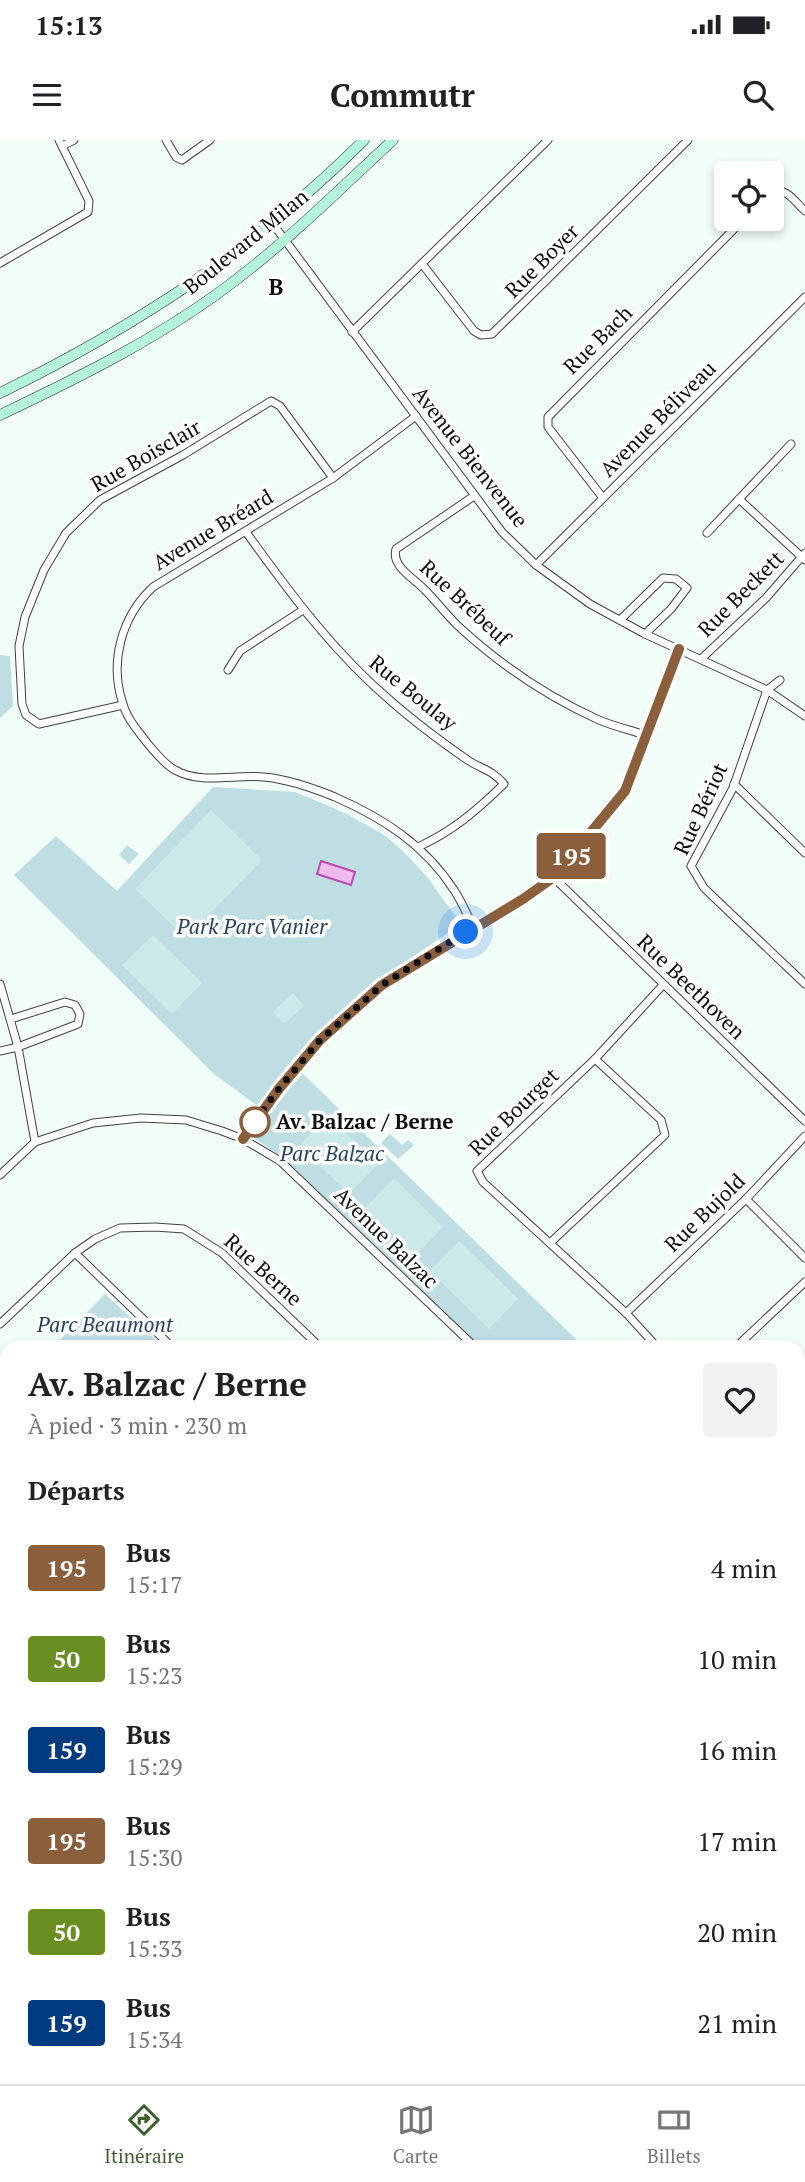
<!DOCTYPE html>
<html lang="fr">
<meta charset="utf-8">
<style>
:root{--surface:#fff;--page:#f2f2f2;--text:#202124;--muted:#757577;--line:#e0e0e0;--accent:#3e602d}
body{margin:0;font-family:"PT Serif",serif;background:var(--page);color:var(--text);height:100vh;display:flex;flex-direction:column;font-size:26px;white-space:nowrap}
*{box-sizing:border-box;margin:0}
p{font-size:23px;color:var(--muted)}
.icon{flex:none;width:38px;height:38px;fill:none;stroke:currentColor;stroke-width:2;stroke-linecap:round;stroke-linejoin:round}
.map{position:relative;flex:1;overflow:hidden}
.details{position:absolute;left:0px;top:1200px;width:805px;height:744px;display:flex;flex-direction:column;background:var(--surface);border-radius:21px 21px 0 0;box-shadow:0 4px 10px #0003}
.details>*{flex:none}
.badge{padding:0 14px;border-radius:5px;font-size:24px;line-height:46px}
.tools{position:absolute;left:714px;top:21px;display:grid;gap:14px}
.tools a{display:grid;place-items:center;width:70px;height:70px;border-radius:7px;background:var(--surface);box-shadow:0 4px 10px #0003;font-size:35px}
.you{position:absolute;width:35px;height:35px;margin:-18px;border:5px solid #fff;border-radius:50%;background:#1a73e8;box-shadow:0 0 0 10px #1a73e833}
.map>.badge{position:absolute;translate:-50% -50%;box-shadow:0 0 0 4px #fff}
h2{padding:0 28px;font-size:26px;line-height:63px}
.round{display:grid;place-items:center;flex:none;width:74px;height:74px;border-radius:7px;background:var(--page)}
.summary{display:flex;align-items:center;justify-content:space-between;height:119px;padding:0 28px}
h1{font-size:33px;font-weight:700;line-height:52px}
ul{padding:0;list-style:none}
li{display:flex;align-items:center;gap:21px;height:91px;padding:0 28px}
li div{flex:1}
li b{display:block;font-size:26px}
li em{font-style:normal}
li .badge{min-width:77px;font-weight:700;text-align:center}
.status{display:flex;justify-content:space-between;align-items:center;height:49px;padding:0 35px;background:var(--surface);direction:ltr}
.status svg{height:19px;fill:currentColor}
header{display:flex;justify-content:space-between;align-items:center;height:91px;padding:0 28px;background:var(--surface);font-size:32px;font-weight:700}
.tabs{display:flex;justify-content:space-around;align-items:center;height:98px;border-top:2px solid var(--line);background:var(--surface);font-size:19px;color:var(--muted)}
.tabs a{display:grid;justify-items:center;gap:4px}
.tabs .current{color:var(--accent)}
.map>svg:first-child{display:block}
.green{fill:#bedee4}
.pitch{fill:#cce9e9}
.water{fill:#efbbec;stroke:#bd4bb4;stroke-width:2}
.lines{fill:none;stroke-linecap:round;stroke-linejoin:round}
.minor-casing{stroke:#414141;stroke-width:9}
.tertiary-casing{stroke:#414141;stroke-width:10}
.secondary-casing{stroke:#303030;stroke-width:11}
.motorway-casing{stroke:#1f1f1f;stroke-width:14}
.minor{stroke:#fff;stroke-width:7}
.tertiary{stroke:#fff;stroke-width:9}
.secondary{stroke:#b4f5d9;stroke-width:10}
.motorway{stroke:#69e279;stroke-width:12}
.tram{stroke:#63ad37;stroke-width:2}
.rail-casing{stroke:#63ad37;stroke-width:5}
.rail{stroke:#fff;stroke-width:2.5;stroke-dasharray:8;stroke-linecap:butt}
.line-casing{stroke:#fff;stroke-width:16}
.line{stroke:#8b5e3c;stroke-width:10}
.walk{stroke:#0e0e0e;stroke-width:7;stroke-dasharray:0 12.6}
.stop-dot{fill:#fff;stroke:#8b5e3c;stroke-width:3.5}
.labels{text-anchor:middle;stroke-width:7;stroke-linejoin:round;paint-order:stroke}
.street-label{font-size:21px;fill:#0e0e0e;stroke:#fff}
.park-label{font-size:21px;font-style:italic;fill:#26445e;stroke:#fff}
.stop-label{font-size:21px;font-weight:bold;fill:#0e0e0e;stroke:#fff;text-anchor:start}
.neighbourhood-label{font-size:23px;font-weight:bold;fill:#0e0e0e;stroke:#fff}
</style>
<div class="status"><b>15:13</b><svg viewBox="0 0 49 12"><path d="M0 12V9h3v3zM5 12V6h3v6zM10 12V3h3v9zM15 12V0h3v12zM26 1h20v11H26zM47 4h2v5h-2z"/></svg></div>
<header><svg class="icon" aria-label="menu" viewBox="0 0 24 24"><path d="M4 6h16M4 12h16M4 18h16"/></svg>Commutr<svg class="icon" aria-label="search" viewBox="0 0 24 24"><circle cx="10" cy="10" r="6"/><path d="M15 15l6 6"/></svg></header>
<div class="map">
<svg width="805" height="1944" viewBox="0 0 805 1944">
<rect width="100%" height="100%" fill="#f1fdf7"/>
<!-- green -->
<g class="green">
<path d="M0 515 10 516 13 566 0 578Z"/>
<path d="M213 647 295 652 345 673 386 696 408 716 428 738 461 784 360 853 337 877 309 902 286 927 258 966 215 935 14 735 56 696 117 751Z"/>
<path d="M127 705 139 714 129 724 119 715Z"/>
<path d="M301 932 584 1207H481L280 1016 253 997Z"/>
<path d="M390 994 402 1005 408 1000 414 1005 398 1019 381 1003Z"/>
<path d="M105 1154 160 1204 156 1208 53 1207Z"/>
<path d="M0 1709 7 1713V1762L0 1755Z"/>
<path d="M0 1852 7 1860V1937H100L107 1944H11L0 1932Z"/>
<path d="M805 1885V1932C795 1941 786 1944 775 1937H798V1892Z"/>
<path d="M177 1937H246L254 1944H183Z"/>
</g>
<!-- pitch -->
<g class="pitch">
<path d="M211 670 262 720 186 798 135 749Z"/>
<path d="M153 795 202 843 172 874 122 825Z"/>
<path d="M293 853 304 866 284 884 273 872Z"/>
<path d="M328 976 378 1024 349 1054 299 1006Z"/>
<path d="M394 1038 443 1087 415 1116 365 1068Z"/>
<path d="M459 1101 518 1159 489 1189 430 1131Z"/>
</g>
<!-- water -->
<path class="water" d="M321 721 355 732 351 745 317 734Z"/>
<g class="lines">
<defs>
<g id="minor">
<path d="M166 0 176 17 182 20 210 0"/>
<path d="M62 6 74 0"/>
<path d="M772 52C787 47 795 62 805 71"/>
<path d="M273 84 502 392 536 425 590 464 645 494 767 550 805 576"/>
<path d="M0 123 88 72 89 61 59 0"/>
<path d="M423 125 474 191 481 195 492 194 688 0"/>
<path d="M352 192 548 0"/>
<path d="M416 276 333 338 153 447C121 477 109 523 123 564 127 579 139 592 148 604 155 612 165 625 175 630 202 645 234 634 264 637 287 639 313 648 335 657 383 678 425 705 454 750 462 762 467 775 474 788"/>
<path d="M474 356 396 409C391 427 414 438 425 450 436 461 446 474 457 485 498 523 548 557 599 580 613 586 630 590 645 595"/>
<path d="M603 358 548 287V277L744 79"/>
<path d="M739 359 805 420"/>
<path d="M246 392C290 453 334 513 392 562 416 583 443 603 469 621 484 630 492 630 504 644 476 671 453 691 418 707"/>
<path d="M707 393 791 304"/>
<path d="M536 425 805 157"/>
<path d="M620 480 663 438 676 439 687 448 671 469 645 494"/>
<path d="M701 519 766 458 805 413"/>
<path d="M228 530 240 511 303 470"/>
<path d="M780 540 767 550 733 648 691 726 704 748 805 844"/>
<path d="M123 565 39 584 26 575 22 564 19 506 25 477 44 430 66 393 100 360 183 315 271 261 280 266 333 338"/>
<path d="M734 644 805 713"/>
<path d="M553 737 805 981"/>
<path d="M0 844 18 907 35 1002"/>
<path d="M0 911 18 907 78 884 80 874 75 865 65 862 11 879"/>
<path d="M243 999 278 950 320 900 381 845 523 759 553 737 625 651 679 509"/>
<path d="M0 1035 35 1002 93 983 141 978 186 980 222 991 243 999 280 1021 476 1208"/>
<path d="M746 1059 805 1118"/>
<path d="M550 1103 665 995 661 980 595 919"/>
<path d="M75 1113 173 1208"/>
<path d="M626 1173 746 1059 805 996"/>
<path d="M0 1184 75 1113 95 1099 120 1088 155 1087 184 1089 222 1113 321 1208"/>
<path d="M658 1208 626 1173 483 1042 477 1031 595 919 663 845"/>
<path d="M735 1208 805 1142"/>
<path d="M0 1293 7 1292"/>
<path d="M798 1297 805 1290"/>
<path d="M0 1398 7 1399"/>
<path d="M0 1497H7"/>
<path d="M0 1612 7 1626"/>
</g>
<path id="tertiary" d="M802 1944 805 1941"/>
<g id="secondary">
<path d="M0 253C137 186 256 108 364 0"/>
<path d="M0 275C82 236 165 195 237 139 292 97 342 47 393 0"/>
<path d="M0 1702 7 1706"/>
<path d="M254 1937 263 1944"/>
<path d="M277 1937 291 1944"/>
</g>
<g id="motorway">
<path d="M0 1769 7 1776"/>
<path d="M0 1821 7 1828"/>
<path d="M117 1937 124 1944"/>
<path d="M165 1937 171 1944"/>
</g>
</defs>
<!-- minor casing -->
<use href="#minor" class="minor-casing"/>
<!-- tertiary casing -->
<use href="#tertiary" class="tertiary-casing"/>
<!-- secondary casing -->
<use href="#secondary" class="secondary-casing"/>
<!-- motorway casing -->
<use href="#motorway" class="motorway-casing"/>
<!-- minor -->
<use href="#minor" class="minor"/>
<!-- tertiary -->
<use href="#tertiary" class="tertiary"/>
<!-- secondary -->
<use href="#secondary" class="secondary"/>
<!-- motorway -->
<use href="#motorway" class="motorway"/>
<!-- tram -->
<g class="tram">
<path d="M0 1788 7 1795"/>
<path d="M149 1937 155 1944"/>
</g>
<defs>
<g id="rail">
<path d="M798 1463 805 1456"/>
<path d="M351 1944 355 1937"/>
</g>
</defs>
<!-- rail casing -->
<use href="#rail" class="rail-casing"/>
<!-- rail -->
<use href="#rail" class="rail"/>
</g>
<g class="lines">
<defs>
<path id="line" d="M243 999 278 950 320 900 382 845 523 759 554 737 625 651 679 509"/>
</defs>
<!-- line casing -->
<use href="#line" class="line-casing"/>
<!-- line -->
<use href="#line" class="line"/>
<!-- walk -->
<path class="walk" d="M255 982 248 991 278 950 320 900 382 845 466 792"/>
</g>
<!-- markers -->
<circle class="stop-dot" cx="255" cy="982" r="14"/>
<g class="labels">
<!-- street labels -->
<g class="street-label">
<text transform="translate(246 102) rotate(-39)" y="7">Boulevard Milan</text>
<text transform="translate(542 121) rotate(-45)" y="7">Rue Boyer</text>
<text transform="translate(598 200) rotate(-45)" y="7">Rue Bach</text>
<text transform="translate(658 279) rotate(-45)" y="7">Avenue Béliveau</text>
<text transform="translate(146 316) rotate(-30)" y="7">Rue Boisclair</text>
<text transform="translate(470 317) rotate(52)" y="7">Avenue Bienvenue</text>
<text transform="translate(213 390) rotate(-31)" y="7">Avenue Bréard</text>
<text transform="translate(741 454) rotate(-45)" y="7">Rue Beckett</text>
<text transform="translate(465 463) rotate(43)" y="7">Rue Brébeuf</text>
<text transform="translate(413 553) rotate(39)" y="7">Rue Boulay</text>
<text transform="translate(701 669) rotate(-65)" y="7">Rue Bériot</text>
<text transform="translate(691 847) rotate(44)" y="7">Rue Beethoven</text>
<text transform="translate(514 972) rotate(-44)" y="7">Rue Bourget</text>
<text transform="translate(705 1073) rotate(-44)" y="7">Rue Bujold</text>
<text transform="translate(386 1098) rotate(44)" y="7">Avenue Balzac</text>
<text transform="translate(263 1130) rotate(42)" y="7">Rue Berne</text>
</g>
<!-- park labels -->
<g class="park-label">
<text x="252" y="794">Park Parc Vanier</text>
<text x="332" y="1021">Parc Balzac</text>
<text x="105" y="1192">Parc Beaumont</text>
</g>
<!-- stop labels -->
<g class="stop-label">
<text x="276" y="989">Av. Balzac / Berne</text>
</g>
<!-- neighbourhood labels -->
<g class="neighbourhood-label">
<text x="276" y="155">B</text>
</g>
</g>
</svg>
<div class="tools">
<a><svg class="icon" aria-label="locate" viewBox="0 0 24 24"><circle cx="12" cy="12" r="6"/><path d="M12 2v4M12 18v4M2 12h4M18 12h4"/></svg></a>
</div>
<div class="you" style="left:466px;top:792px"></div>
<b class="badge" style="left:571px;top:716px;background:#8b5e3c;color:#fff">195</b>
<section class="details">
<div class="summary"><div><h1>Av. Balzac / Berne</h1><p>À pied · 3 min · 230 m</p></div><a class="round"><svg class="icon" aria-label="heart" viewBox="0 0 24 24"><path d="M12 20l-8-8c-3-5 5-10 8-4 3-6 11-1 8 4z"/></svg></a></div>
<h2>Départs</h2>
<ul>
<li><span class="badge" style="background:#8b5e3c;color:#fff">195</span><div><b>Bus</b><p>15:17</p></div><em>4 min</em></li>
<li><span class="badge" style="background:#6b8e23;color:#fff">50</span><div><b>Bus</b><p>15:23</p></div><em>10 min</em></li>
<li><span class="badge" style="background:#003b80;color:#fff">159</span><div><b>Bus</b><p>15:29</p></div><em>16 min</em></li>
<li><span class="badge" style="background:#8b5e3c;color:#fff">195</span><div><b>Bus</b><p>15:30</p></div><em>17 min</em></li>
<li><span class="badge" style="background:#6b8e23;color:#fff">50</span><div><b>Bus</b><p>15:33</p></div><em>20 min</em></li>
<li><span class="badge" style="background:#003b80;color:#fff">159</span><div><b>Bus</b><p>15:34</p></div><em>21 min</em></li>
</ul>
</section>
</div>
<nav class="tabs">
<a class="current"><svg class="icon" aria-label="directions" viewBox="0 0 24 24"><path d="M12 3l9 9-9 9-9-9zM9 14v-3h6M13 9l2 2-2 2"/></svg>Itinéraire</a>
<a><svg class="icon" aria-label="map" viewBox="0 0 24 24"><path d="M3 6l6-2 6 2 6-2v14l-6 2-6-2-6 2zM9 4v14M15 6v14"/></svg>Carte</a>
<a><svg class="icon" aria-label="tickets" viewBox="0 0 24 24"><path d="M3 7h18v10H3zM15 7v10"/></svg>Billets</a>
</nav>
